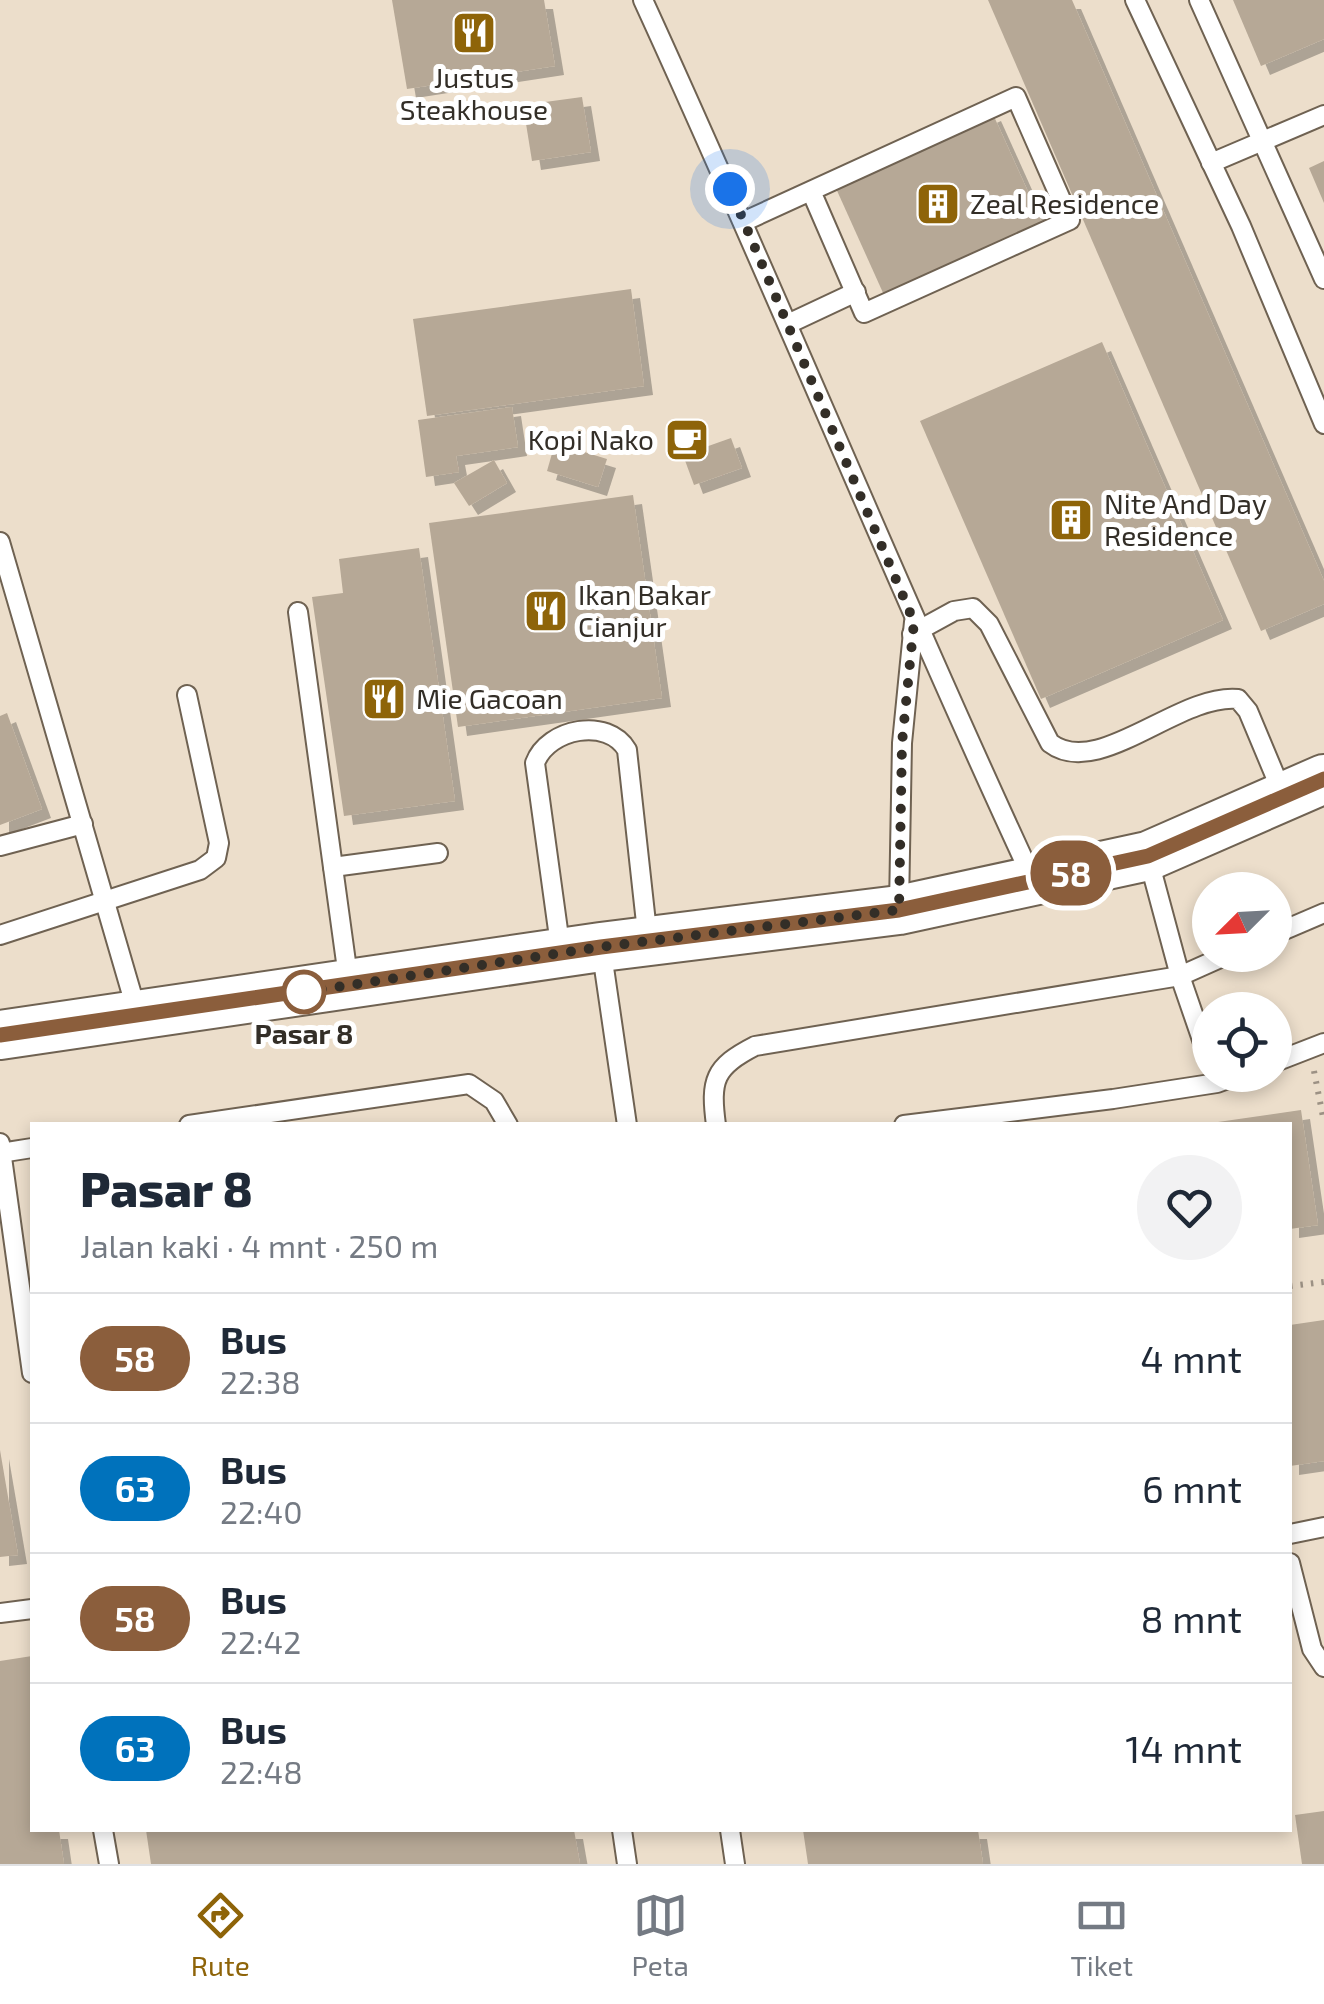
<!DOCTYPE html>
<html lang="id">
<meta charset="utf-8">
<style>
:root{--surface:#fff;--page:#f2f2f3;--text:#1f2937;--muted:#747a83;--line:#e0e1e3;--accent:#8e6409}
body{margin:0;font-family:"Exo 2",sans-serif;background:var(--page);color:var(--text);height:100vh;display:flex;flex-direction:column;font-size:38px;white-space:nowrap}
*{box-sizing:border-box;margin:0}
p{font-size:32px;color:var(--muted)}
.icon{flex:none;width:55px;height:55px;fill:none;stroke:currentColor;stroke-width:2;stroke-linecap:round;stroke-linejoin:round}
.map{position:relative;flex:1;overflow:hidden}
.side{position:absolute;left:30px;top:1122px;width:1262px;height:710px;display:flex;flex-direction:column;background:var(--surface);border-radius:0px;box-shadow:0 5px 15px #0003}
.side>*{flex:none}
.badge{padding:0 20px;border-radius:32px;font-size:35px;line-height:65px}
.needle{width:65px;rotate:246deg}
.tools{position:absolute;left:1192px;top:872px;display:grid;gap:20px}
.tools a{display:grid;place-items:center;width:100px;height:100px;border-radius:50%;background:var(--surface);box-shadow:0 5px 15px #0003;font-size:50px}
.you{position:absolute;width:50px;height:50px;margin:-25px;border:8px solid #fff;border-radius:50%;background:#1a73e8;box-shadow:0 0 0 15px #1a73e833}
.map>.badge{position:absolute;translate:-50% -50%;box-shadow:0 0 0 5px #fff}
.round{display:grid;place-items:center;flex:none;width:105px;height:105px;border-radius:52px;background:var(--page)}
.summary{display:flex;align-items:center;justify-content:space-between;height:170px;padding:0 50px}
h1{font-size:48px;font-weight:800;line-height:75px}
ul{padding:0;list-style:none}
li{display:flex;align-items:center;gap:30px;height:130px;padding:0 50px;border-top:2px solid var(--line)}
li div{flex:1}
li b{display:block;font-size:38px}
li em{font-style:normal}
li .badge{min-width:110px;font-weight:700;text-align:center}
.tab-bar{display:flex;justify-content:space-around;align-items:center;height:140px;border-top:2px solid var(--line);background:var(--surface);font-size:28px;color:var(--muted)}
.tab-bar a{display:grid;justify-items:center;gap:5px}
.tab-bar .current{color:var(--accent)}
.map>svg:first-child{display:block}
.building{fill:#b6a896;filter:url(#shadow)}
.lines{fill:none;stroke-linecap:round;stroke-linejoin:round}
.service-casing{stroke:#6f6252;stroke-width:22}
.secondary-casing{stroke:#6f6252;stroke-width:52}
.path{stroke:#9c9184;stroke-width:6;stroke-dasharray:2.5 8;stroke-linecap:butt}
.service{stroke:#fff;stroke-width:18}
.secondary{stroke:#fff;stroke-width:48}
.line-casing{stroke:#fff;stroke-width:22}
.line{stroke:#8b5e3c;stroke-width:15}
.walk{stroke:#332e27;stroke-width:10;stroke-dasharray:0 18}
.stop-dot{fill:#fff;stroke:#8b5e3c;stroke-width:5}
.labels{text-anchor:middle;stroke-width:10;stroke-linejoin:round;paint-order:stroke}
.poi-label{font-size:28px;fill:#332e27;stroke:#fff;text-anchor:start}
.stop-label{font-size:28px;font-weight:bold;fill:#332e27;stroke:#fff}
</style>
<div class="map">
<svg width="1324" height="1864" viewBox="0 0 1324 1864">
<defs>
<filter id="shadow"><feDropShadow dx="9" dy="9" stdDeviation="0" flood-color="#0004"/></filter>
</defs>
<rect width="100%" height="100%" fill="#ecdecb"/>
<!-- building -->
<g class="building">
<path d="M392 0H544L555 66 407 89Z"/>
<path d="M988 0H1072L1324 581V604L1261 631Z"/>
<path d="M1233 0H1324V39L1261 66Z"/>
<path d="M582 97 591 152 532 161 523 105Z"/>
<path d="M992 112 1042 223 884 295 834 184Z"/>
<path d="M1324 161V203L1309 168Z"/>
<path d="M631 289 644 386 427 416 413 319Z"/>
<path d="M1102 342 1223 620 1041 699 920 421Z"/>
<path d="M512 407 518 447 456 456 459 472 426 477 418 420Z"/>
<path d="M731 438 742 468 694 485 683 455Z"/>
<path d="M555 443 607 459 598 487 547 471Z"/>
<path d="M494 460 507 483 469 506 454 483Z"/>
<path d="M633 495 662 698 458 727 429 523Z"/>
<path d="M419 548 455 801 344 816 312 597 343 593 339 559Z"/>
<path d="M7 713 42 809 0 825V716Z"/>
<path d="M1301 1110 1318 1225 1290 1229V1125L1211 1123Z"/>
<path d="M1324 1320V1461L1290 1466V1325Z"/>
<path d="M0 1450 18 1555 0 1557Z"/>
<path d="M32 1656V1830H59L64 1864H0V1661Z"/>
<path d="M1324 1811V1864H1302L1295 1815Z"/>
<path d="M146 1830H574L580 1864H151Z"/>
<path d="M803 1830H978L983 1864H808Z"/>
</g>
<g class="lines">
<defs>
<g id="service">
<path d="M643 0C777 292 898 589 1033 880"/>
<path d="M1135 0 1241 226 1324 424"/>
<path d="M1199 0 1324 279"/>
<path d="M1211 163 1324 115"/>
<path d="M745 221 1016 97 1070 220 864 313 811 191"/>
<path d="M790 323 856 292"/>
<path d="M0 542 137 1012"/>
<path d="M298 612 349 984"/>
<path d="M912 634 954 611 973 608 989 624 1050 743C1098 780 1179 693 1238 699L1248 711 1284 797"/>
<path d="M0 846 83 824"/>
<path d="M1148 857 1180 976 1210 1063"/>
<path d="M333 867 438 853"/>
<path d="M899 906 902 743 914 622"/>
<path d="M1275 934 1324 913"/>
<path d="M0 935 200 870 216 858 219 843 187 695"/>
<path d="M601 947 627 1125"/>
<path d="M561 952 535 763C548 728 608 717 627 750L648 941"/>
<path d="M1275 1062 1324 1043"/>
<path d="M189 1125 469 1084 494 1101 508 1125"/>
<path d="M716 1125C710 1080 714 1067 755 1046L1180 976 1227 955"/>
<path d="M904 1125 1113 1099 1217 1083 1239 1075"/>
<path d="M0 1143 32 1373"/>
<path d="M0 1153 32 1148"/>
<path d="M1290 1534 1324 1527"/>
<path d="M1290 1563 1312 1649 1324 1667"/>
<path d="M0 1613 32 1609"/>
<path d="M103 1830 109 1864"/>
<path d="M622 1830 627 1864"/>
<path d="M730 1830 735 1864"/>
</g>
<path id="secondary" d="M0 1035 601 947 899 910 1148 856 1324 779"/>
</defs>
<!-- service casing -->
<use href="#service" class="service-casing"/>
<!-- secondary casing -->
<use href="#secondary" class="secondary-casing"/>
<!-- path -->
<g class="path">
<path d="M1314 1071 1324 1122"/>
<path d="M1290 1286 1324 1282"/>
</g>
<!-- service -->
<use href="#service" class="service"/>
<!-- secondary -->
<use href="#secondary" class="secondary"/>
</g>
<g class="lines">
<defs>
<path id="line" d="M0 1035 601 947 899 910 1148 856 1324 779"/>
</defs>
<!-- line casing -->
<use href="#line" class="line-casing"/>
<!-- line -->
<use href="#line" class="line"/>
<!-- walk -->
<path class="walk" d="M304 992 601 947 899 910 902 743 914 622 730 189"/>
</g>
<!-- icons -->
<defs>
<symbol id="restaurant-square" viewBox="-11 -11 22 22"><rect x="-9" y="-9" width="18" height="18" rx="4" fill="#8e6409" stroke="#fff"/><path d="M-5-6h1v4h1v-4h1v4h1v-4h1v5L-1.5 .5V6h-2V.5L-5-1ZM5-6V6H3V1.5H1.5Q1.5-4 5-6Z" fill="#fff"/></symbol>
<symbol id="building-square" viewBox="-11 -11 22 22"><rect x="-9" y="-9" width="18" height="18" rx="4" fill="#8e6409" stroke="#fff"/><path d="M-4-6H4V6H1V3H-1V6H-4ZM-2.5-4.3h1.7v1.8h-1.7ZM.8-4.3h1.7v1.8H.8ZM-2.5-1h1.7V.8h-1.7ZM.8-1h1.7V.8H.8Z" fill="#fff"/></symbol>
<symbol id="cafe-square" viewBox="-11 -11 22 22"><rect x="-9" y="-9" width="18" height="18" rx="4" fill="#8e6409" stroke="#fff"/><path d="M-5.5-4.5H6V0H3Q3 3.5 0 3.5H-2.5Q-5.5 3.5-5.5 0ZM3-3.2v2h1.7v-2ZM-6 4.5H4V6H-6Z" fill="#fff"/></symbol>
</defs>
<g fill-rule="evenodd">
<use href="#restaurant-square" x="449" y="8" width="50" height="50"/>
<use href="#building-square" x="913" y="179" width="50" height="50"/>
<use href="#cafe-square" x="662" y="415" width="50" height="50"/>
<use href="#building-square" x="1046" y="495" width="50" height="50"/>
<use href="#restaurant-square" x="521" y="586" width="50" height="50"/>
<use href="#restaurant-square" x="359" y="674" width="50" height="50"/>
</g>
<!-- markers -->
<circle class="stop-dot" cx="304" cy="992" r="20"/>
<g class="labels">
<!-- poi labels -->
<g class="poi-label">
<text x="474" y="88" text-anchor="middle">Justus<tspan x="474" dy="32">Steakhouse</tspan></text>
<text x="970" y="214">Zeal Residence</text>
<text x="654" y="450" text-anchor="end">Kopi Nako</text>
<text x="1104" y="514">Nite And Day<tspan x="1104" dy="32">Residence</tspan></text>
<text x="578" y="605">Ikan Bakar<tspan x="578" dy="32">Cianjur</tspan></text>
<text x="416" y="709">Mie Gacoan</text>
</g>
<!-- stop labels -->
<g class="stop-label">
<text x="304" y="1044">Pasar 8</text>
</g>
</g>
</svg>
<div class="tools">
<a><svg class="needle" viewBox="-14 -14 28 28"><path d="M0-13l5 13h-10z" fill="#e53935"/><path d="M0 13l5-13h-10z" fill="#747a83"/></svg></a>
<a><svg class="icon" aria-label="locate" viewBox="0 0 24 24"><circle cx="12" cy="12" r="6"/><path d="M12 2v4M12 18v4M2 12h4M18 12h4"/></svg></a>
</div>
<div class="you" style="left:730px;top:189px"></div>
<b class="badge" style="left:1071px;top:873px;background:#8b5e3c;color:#fff">58</b>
<section class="side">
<div class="summary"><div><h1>Pasar 8</h1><p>Jalan kaki · 4 mnt · 250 m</p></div><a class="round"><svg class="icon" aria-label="heart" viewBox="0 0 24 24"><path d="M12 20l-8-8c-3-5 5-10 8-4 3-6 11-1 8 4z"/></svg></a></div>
<ul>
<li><span class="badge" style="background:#8b5e3c;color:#fff">58</span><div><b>Bus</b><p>22:38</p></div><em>4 mnt</em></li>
<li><span class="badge" style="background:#0072bc;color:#fff">63</span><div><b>Bus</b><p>22:40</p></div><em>6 mnt</em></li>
<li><span class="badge" style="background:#8b5e3c;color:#fff">58</span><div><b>Bus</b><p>22:42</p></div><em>8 mnt</em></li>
<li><span class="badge" style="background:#0072bc;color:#fff">63</span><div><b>Bus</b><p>22:48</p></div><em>14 mnt</em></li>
</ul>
</section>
</div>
<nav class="tab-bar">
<a class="current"><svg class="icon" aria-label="directions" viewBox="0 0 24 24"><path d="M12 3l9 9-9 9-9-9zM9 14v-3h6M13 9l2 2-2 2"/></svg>Rute</a>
<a><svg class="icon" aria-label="map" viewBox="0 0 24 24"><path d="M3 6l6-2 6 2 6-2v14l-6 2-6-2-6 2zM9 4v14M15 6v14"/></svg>Peta</a>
<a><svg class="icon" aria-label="tickets" viewBox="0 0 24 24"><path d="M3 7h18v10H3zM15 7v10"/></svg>Tiket</a>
</nav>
